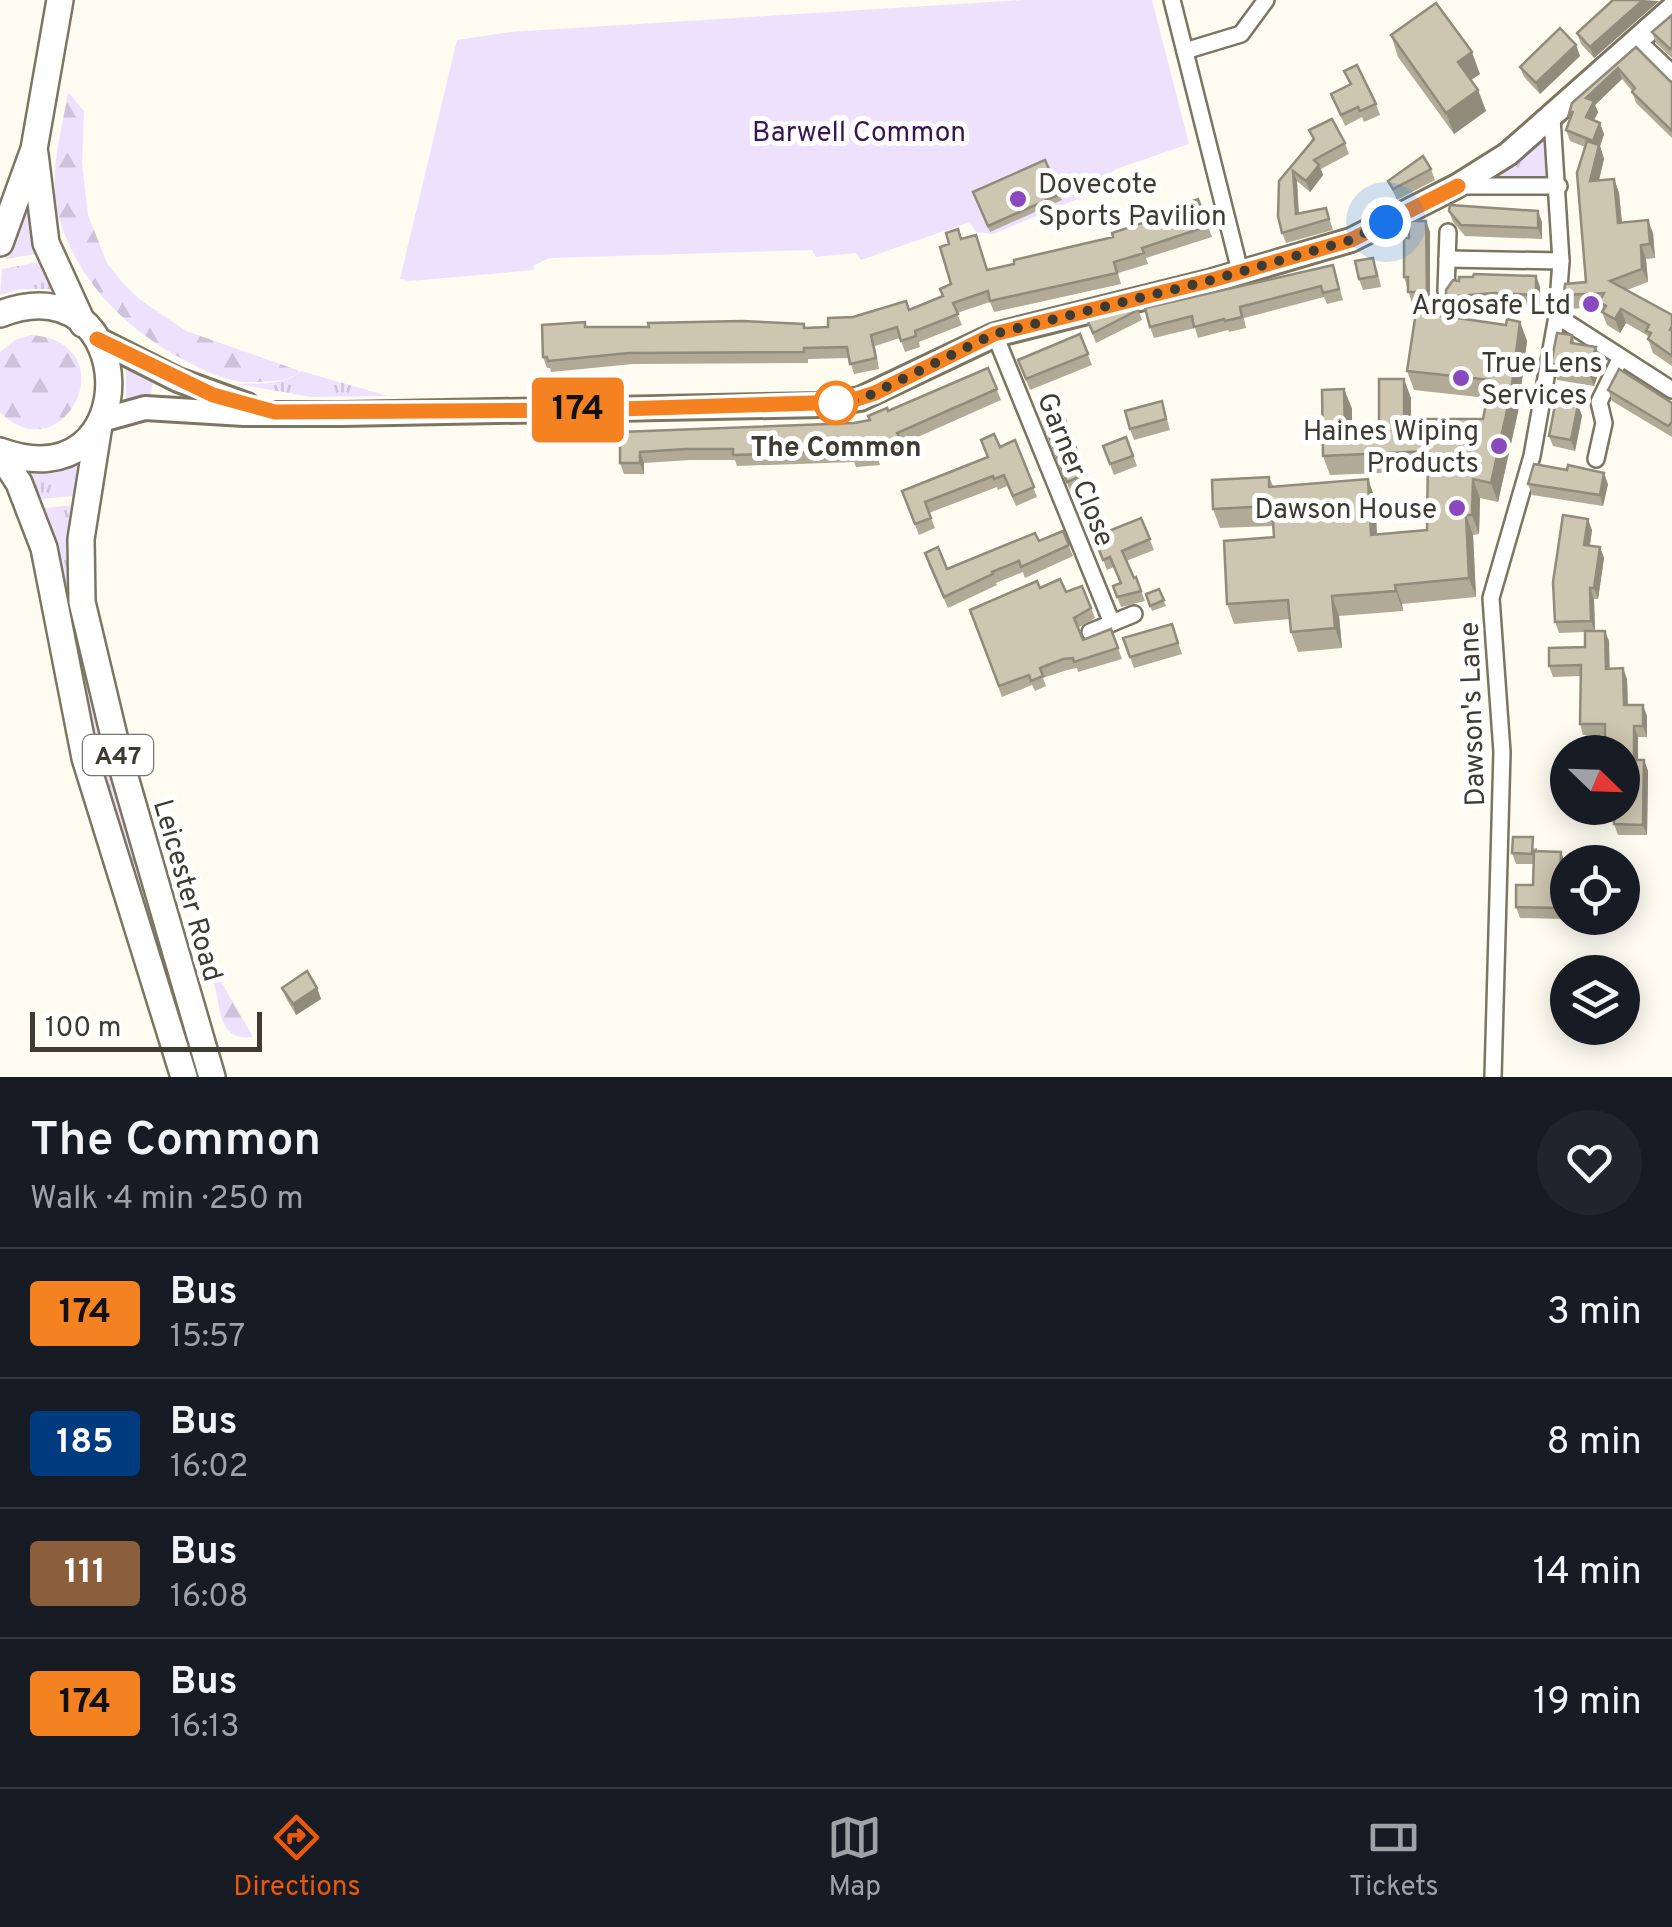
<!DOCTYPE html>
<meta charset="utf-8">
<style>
:root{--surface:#171b24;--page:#20242c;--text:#f1f3f6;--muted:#9ea1a6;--line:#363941;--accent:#ea580c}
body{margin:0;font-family:Overpass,sans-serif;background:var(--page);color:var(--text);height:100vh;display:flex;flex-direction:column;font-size:38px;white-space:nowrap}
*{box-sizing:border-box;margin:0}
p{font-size:32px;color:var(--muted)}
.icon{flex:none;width:55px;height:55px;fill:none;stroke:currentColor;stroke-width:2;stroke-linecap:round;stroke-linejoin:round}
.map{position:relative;height:1077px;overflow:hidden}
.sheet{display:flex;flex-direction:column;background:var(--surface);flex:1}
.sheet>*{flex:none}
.badge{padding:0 20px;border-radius:8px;font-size:35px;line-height:65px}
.needle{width:65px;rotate:113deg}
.fabs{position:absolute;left:1550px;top:735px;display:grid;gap:20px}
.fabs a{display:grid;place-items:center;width:90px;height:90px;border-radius:50%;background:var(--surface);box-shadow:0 5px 25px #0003;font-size:50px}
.scale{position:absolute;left:30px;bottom:25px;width:232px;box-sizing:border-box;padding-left:10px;border:5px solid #3e3b32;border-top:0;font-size:28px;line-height:35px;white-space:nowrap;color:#3e3b32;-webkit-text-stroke:8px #fff;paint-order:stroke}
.you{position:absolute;width:50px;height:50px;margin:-25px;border:8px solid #fff;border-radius:50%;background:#1a73e8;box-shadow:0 0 0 15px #1a73e833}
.map>.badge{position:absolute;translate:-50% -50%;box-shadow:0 0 0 5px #fff}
.round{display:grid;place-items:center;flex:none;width:105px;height:105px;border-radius:52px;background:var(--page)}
.head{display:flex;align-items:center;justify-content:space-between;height:170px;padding:0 30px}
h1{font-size:48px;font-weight:600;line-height:75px}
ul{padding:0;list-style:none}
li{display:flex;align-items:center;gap:30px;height:130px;padding:0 30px;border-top:2px solid var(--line)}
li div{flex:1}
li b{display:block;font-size:38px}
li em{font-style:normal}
li .badge{min-width:110px;font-weight:700;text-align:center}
.tabs{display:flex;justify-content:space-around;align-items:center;height:140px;border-top:2px solid var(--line);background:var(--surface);font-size:28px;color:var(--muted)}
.tabs a{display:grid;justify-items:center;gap:5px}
.tabs .selected{color:var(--accent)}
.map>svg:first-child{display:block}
.grass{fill:url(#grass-tufts)}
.forest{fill:url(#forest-firs)}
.park{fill:#eee1fd}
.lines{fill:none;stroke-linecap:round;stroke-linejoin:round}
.street-casing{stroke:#7c7561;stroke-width:20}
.secondary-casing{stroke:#7c7561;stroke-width:28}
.primary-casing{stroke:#7c7561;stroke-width:30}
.street{stroke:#fff;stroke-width:15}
.secondary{stroke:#fff;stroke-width:22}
.primary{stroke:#fff;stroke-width:25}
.wall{fill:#b0aa97}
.shaded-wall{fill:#908b7b}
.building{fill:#cdc6b0;stroke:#908b7b;stroke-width:2.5}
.line-casing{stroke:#fff;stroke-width:22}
.line{stroke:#f58220;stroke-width:15}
.walk{stroke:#3e3b32;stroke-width:10;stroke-dasharray:0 18}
.poi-dot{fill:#8a49be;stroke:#fff;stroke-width:4}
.stop-dot{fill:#fff;stroke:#f58220;stroke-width:5}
.labels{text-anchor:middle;stroke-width:10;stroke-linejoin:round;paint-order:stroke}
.shield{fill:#fff;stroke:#787670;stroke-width:2.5}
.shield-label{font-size:25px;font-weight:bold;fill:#3e3b32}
.park-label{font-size:28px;fill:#391653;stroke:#fff}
.poi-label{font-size:28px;fill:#3e3b32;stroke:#fff;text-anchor:end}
.stop-label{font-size:28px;font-weight:bold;fill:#3e3b32;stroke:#fff}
.street-label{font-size:28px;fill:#3e3b32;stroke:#fff}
</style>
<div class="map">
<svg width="1672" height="1077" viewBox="0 0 1672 1077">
<defs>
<pattern id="grass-tufts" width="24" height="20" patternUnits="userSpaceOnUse" patternTransform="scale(2.5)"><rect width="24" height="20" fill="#eee1fd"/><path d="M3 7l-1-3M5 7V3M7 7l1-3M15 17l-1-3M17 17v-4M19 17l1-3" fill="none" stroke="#cdc2d9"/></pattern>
<pattern id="forest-firs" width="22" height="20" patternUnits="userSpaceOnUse" patternTransform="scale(2.5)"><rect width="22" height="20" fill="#eee1fd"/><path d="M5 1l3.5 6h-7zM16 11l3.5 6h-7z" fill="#cdc2d9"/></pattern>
</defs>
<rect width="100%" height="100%" fill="#fefbf1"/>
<!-- grass -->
<g class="grass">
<path d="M1544 137 1549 177 1496 179Z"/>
<path d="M24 191 31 192 42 253 5 259Z"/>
<path d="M44 261 52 289H20L0 295 2 269Z"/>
<path d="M126 363 153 377 151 397 126 402Z"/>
<path d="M301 371 388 396 312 397 237 384C259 383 284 386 301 371Z"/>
<path d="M77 465 74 496 41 499 30 474 54 473Z"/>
<path d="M73 505C65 625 101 743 136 857 158 930 181 1004 203 1077H193L88 731 44 508Z"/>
</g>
<!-- forest -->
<g class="forest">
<path d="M68 92 84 111 82 163 88 215 107 263 122 282 139 299 186 331 300 371C288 382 273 381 257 382 232 384 214 375 192 364 129 333 77 283 58 214 48 175 62 130 68 92Z"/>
<path d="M31 335C130 343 63 476 0 412V352L15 340Z"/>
<path d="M212 965 215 971 253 1037C224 1041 221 1019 217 996 215 984 209 976 212 965Z"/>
</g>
<!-- park -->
<path class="park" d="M1023 0H1152L1189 144 1116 169 1080 198 993 234 976 232 970 222 861 260 856 253 816 257 812 250 549 258 533 266 534 270 410 281 400 279 457 40 510 32Z"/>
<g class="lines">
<defs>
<g id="street">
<path d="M1172 0 1240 271"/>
<path d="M1637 40 1672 73"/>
<path d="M1185 51 1241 34 1266 0"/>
<path d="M1461 186H1559"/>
<path d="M1447 259 1561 261"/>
<path d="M1446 291 1448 232"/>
<path d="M1557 316 1672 390"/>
<path d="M995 335 1112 623"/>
<path d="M1596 459 1604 423 1599 402 1620 359"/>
<path d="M1090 632 1134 614"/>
<path d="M1493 1077 1502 752 1491 598 1532 456 1557 316 1561 261 1552 118"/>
</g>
<g id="secondary">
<path d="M97 339 178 380 247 405"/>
<path d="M102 420 145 408 244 414H342L822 405 860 399 995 335 1212 281 1351 240 1457 186 1508 154 1672 9"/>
</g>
<g id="primary">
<path d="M35 154 46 243 83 324"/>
<path d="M0 243 34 149 60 0"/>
<path d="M0 314C142 259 148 505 0 451"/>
<path d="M99 425 81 539 82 602 118 753 212 1077"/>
<path d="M0 454 19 483 44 548 85 758 184 1077"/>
</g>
</defs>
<!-- street casing -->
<use href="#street" class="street-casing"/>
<!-- secondary casing -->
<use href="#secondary" class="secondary-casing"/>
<!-- primary casing -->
<use href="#primary" class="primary-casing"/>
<!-- street -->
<use href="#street" class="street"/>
<!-- secondary -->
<use href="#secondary" class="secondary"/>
<!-- primary -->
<use href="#primary" class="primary"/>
</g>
<!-- wall -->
<g class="wall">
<path d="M1613 0 1659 1 1594 58 1581 44 1577 33Z"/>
<path d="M1672 15V58L1656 43 1652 32Z"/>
<path d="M1391 35 1480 74 1471 80 1478 90 1486 111 1454 134 1398 57Z"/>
<path d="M1576 45 1580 56 1540 94 1524 77 1520 67Z"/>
<path d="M1636 47 1672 83V138L1636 103 1632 91 1622 79 1595 105 1598 112 1594 120 1604 134 1600 146 1604 159 1599 180 1614 179 1619 193 1622 222 1653 233 1655 258 1646 259 1648 282 1627 290 1672 315V366L1653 353 1648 339V336L1626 323 1620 333 1607 325 1600 307 1569 309 1564 295 1586 282 1585 147 1570 141 1566 130Z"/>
<path d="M1344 71 1376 104 1380 115 1364 122 1362 117 1345 126 1331 94 1350 85Z"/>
<path d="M1309 130 1345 143 1349 154 1321 169 1323 175 1310 192 1297 181 1299 213 1326 208 1333 230 1286 243 1282 233 1279 181 1313 140Z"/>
<path d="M1045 160 1062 200 990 232 973 192Z"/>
<path d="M1431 169 1435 180 1397 200 1388 181Z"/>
<path d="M1198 199 1212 237 1146 258 1148 264 1118 273 1121 284 994 312 990 302 957 313 962 325 919 342 920 347 905 352 900 338 875 346 879 369 854 374 849 358 808 359V363L633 364 551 372 550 368H547L543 357 585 322 587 327H828L853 317 909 310 943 296 951 284 961 239 987 270 1113 237 1179 211Z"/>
<path d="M1449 211 1542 222V239L1465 236 1453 222Z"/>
<path d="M1426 221 1430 232V303H1412L1404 277 1409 238Z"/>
<path d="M1333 265 1343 300 1327 304 1324 297 1244 318 1246 328 1229 332 1228 330 1198 338 1195 328 1154 338 1150 327Z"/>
<path d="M1377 269 1381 287 1363 290 1359 279Z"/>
<path d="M1536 276 1540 287V306L1498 304 1450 308 1446 297Z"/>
<path d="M1136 304 1142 320 1096 343 1086 317Z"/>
<path d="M1520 322 1527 341 1518 412 1498 502 1480 498 1479 534 1473 535 1476 597 1402 604 1403 611 1339 616 1342 648 1298 652 1291 632 1290 619 1234 624 1227 604 1274 537 1273 526 1220 528 1213 509 1269 477 1273 486 1368 479 1375 499 1377 534 1427 530 1428 471 1330 475 1323 456 1344 389 1352 409V432L1379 431 1411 398V419H1483L1487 398 1414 390 1407 371 1506 325Z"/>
<path d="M1080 334 1092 365 1030 390 1018 360Z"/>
<path d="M1572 335 1575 344 1602 363 1594 386 1557 380 1551 364Z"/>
<path d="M988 368 1001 400 902 444 903 447 878 458 880 465 856 467 854 462 737 466 735 460H690L644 463V474H624L620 463V432L854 423 870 420Z"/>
<path d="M1608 390 1672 403V437L1612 401Z"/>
<path d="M1162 401 1170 430 1134 440 1130 429Z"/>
<path d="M1578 405 1582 416 1575 451 1553 446 1549 436Z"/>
<path d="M1063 414 1090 485 1071 493 1043 422Z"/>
<path d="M1126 437 1137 466 1114 475 1103 446Z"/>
<path d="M1015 440 1037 497 1016 506 1007 486 998 490 997 487 929 513 935 528 919 535 902 491 988 457 1000 447Z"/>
<path d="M1528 484H1608L1603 506 1532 495Z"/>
<path d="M1141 518 1154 550 1126 561 1134 578 1136 577 1145 601 1121 607 1113 586 1121 583 1114 567 1107 570 1094 537Z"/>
<path d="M1592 530 1590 546 1600 547 1604 558 1598 599H1594L1595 631 1609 641V669L1627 679 1628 705 1647 716V737H1638V760H1644L1648 771 1647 835H1618L1614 824 1622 808 1605 735H1583L1580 724 1581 676 1553 677 1549 666 1585 647V632L1559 633 1555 622Z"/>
<path d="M1063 531 1073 556 1025 578 1023 572 996 583 997 585 948 608 928 564 947 569 1039 541Z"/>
<path d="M1082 586 1095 618 1078 628 1083 640 1111 629 1122 659 1078 672 1077 668 1067 670 1043 678 1046 686 1035 691 1032 685 1002 697 970 610 1040 588 1066 592Z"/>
<path d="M1159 589 1166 606 1152 611 1146 594Z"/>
<path d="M1172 624 1182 654 1134 668 1123 638Z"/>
<path d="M1537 848V852H1561L1565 863 1563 919 1520 918 1516 907 1533 885V864H1516L1512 853Z"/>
<path d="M282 988H317L321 999 296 1015 286 998Z"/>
</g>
<!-- shaded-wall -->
<g class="shaded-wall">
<path d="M1643 0 1659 1 1594 58 1590 47Z"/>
<path d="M1576 45 1580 56 1540 94 1536 83Z"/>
<path d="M1472 52 1480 74 1465 84 1458 62Z"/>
<path d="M1618 68 1622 79 1595 105 1598 112 1590 128 1586 117V98Z"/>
<path d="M1478 90 1486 111 1454 134 1446 113Z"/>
<path d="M1600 123 1604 134 1600 146 1604 159 1595 195 1590 181 1597 152 1593 141Z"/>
<path d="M1319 165 1323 175 1310 192 1306 181Z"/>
<path d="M1293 171 1297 181 1299 225 1296 214Z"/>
<path d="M1614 179 1619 193 1623 236 1618 223Z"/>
<path d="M1538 211 1542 222V239L1538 228Z"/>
<path d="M1648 220 1653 233 1655 258 1650 244Z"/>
<path d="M1426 221 1430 232V303L1427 292Z"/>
<path d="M1641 245 1646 259 1648 282 1642 269Z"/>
<path d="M1536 276 1540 287V306L1536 295Z"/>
<path d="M1621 309 1626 323 1620 333 1615 319Z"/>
<path d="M1520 322 1527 341 1518 412 1498 502 1491 483Z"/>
<path d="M1596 347 1602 363 1594 386 1588 370Z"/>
<path d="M1404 379 1411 398V439L1404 419Z"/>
<path d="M1344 389 1352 409V452L1345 433Z"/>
<path d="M1578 405 1582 416 1575 451 1571 440Z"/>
<path d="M640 452 644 463V474L640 463Z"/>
<path d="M1604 473 1608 484 1603 506 1600 495Z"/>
<path d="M1368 479 1375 499 1378 554 1371 535Z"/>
<path d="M1473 479 1480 498 1479 534 1472 515Z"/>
<path d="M1466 515 1473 535 1476 597 1469 578Z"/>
<path d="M1588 519 1592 530 1588 556 1584 545Z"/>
<path d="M1600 547 1604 558 1598 599 1594 588Z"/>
<path d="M1395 585 1402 604 1403 611 1396 591Z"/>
<path d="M1590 588 1594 599 1595 632 1591 621Z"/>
<path d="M1332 596 1339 616 1342 648 1335 628Z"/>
<path d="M1605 631 1609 641 1610 680 1606 669Z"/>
<path d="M1623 668 1627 679 1628 716 1624 705Z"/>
<path d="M1643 705 1647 716V737L1643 726Z"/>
<path d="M1634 726 1638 737V771L1634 760Z"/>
<path d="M1644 760 1648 771 1647 835 1643 825Z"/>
<path d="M1561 852 1565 863 1563 919 1559 908Z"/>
<path d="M317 988 321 999 296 1015 293 1004Z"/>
</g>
<!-- building -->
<g class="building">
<path d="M1613 0H1643L1590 47 1577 33Z"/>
<path d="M1436 3 1472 52 1458 62 1478 90 1446 113 1391 35Z"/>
<path d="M1672 15V47L1670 49 1652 32Z"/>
<path d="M1560 28 1576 45 1536 83 1520 67Z"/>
<path d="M1636 47 1672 83V131L1632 92 1635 88 1618 68 1586 98 1594 101 1586 117 1600 123 1593 141 1566 130 1573 111 1568 117 1572 103Z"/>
<path d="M1357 65 1376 104 1360 111 1358 107 1341 115 1331 94 1351 84 1344 71Z"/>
<path d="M1332 119 1345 143 1314 160 1319 165 1306 181 1293 171 1296 214 1326 208 1329 219 1282 233 1278 216 1279 181 1314 139 1309 130Z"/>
<path d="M1587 141 1599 145 1590 181 1614 179 1618 223 1648 220 1650 244 1641 245 1642 269 1610 281 1672 315V326L1670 330 1672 331V356L1648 339 1651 333 1646 331 1649 325 1621 309 1615 319 1602 312 1606 306 1599 302 1604 293 1564 295 1565 284 1586 282 1577 173Z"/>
<path d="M1423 156 1431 169 1393 189 1388 181Z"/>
<path d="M1045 160 1060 194 988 226 973 192Z"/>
<path d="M1198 199 1208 226 1142 248 1144 253 1114 262 1117 273 990 301 988 291 953 303 958 314 915 331 916 336 901 341 897 327 871 335 876 358 850 364 847 347 804 348V352L629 353 548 361 547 357H543L542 325 585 322V327H649L648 323 742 321 804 324V328L828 327V318L853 317 906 301 909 310 943 296 940 289 951 284 940 247 949 244 946 233 958 229 961 239 976 235 987 270 1014 264V260L1113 237 1112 233 1179 211 1178 206Z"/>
<path d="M1450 205 1538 211V228L1461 225 1449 211Z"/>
<path d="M1409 221H1426L1427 292H1408V277H1404V238H1409Z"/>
<path d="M1373 258 1377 276 1359 279 1355 261Z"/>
<path d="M1333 265 1339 289 1323 293 1321 286 1240 307 1242 317 1225 321 1224 319 1194 327 1192 316 1150 327 1145 308Z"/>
<path d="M1474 274 1536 276V295L1494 293 1446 297V290L1453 280 1459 281V277H1473Z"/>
<path d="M1136 304 1138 310 1093 333 1086 317Z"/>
<path d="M1416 312 1506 325 1507 319 1520 322 1511 392 1491 483 1473 479 1472 515H1466L1469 578 1395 585 1396 591 1332 596 1335 628 1291 632 1288 600 1227 604 1224 541 1274 537 1272 506 1213 509 1212 480 1269 477V487L1368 479 1371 535 1427 530 1428 451 1323 456 1322 390 1344 389 1345 433 1379 431V379H1404V419H1483L1491 380 1407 371Z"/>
<path d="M1557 333 1572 335 1571 343 1596 347 1588 370 1551 364Z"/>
<path d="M1080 334 1088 354 1026 379 1018 360Z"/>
<path d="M988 368 997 389 897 433 899 436 874 447 876 454 852 456V451L733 455V449H686L640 452V463H620V432L854 423 870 420 868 416 887 408 888 411Z"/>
<path d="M1619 369 1672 403V422L1668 426 1608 390Z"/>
<path d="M1556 400 1578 405 1571 440 1549 436Z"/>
<path d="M1162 401 1166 419 1130 429 1125 411Z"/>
<path d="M1063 414 1086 474 1067 482 1043 422Z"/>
<path d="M994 434 1000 447 1015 440 1034 487 1013 496 1004 475 994 479 993 476 925 502 931 518 915 524 902 491 988 457 981 440Z"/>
<path d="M1126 437 1133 456 1110 464 1103 446Z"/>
<path d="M1534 464 1567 470 1568 465 1604 473 1600 495 1528 484Z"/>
<path d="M1563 515 1588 519 1584 545 1600 547 1594 588H1590L1591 621 1555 622 1553 582Z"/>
<path d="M1141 518 1150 539 1122 551 1134 578 1136 577 1141 591 1117 597 1113 586 1121 583 1110 557 1103 560 1094 537Z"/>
<path d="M1063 531 1069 545 1021 567 1019 561 992 572 993 574 944 597 925 553 938 547 947 569 1035 533 1039 541Z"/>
<path d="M1060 579 1066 592 1082 586 1091 608 1074 618 1083 640 1111 629 1118 648 1074 662 1073 658 1063 659 1040 668 1043 676 1031 681 1029 675 999 686 970 610 1037 581 1040 588Z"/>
<path d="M1159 589 1164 600 1150 606 1146 594Z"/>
<path d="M1172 624 1178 643 1130 657 1123 638Z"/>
<path d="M1585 631H1605L1606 669 1623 668 1624 705H1643V726H1634V760H1644L1643 825 1614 824V808H1622V752H1605V724H1580L1581 665 1549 666V648L1585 647Z"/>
<path d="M1513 837H1533L1532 854 1512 853Z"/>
<path d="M1534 851 1561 852 1559 908 1516 907V885H1533Z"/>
<path d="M307 971 317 988 293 1004 282 988Z"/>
</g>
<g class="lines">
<defs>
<path id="line" d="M97 339 213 395 275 412 588 410 847 402 875 393 994 334 1212 280 1351 240 1458 186"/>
</defs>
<!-- line casing -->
<use href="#line" class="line-casing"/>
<!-- line -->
<use href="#line" class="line"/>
<!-- walk -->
<path class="walk" d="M836 403 860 400 994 334 1212 280 1351 240 1386 222"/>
</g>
<!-- markers -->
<g class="poi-dot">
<circle cx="1018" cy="199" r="10"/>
<circle cx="1591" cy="304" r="10"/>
<circle cx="1461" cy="378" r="10"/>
<circle cx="1499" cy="446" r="10"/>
<circle cx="1457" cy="508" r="10"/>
</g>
<circle class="stop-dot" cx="836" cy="403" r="20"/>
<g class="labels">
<!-- shield labels -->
<rect class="shield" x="83" y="735" width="70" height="40" rx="8"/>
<g class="shield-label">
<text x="118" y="764">A47</text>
</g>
<!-- park labels -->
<g class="park-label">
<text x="859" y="141">Barwell Common</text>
</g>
<!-- poi labels -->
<g class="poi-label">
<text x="1038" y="193" text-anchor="start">Dovecote<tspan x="1038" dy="32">Sports Pavilion</tspan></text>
<text x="1571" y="314">Argosafe Ltd</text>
<text x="1481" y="372" text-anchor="start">True Lens<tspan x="1481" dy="32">Services</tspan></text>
<text x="1479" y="440">Haines Wiping<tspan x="1479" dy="32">Products</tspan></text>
<text x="1437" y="518">Dawson House</text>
</g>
<!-- stop labels -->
<g class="stop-label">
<text x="836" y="456">The Common</text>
</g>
<!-- street labels -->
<g class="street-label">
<text transform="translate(1077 469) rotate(68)" y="10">Garner Close</text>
<text transform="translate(1471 714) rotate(-92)" y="10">Dawson's Lane</text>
<text transform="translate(189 890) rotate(74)" y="10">Leicester Road</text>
</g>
</g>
</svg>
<div class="fabs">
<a><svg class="needle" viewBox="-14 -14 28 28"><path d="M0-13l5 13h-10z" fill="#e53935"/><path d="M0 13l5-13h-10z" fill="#9ea1a6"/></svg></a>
<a><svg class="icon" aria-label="locate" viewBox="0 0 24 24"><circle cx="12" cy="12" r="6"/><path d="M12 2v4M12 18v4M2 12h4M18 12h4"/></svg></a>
<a><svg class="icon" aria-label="layers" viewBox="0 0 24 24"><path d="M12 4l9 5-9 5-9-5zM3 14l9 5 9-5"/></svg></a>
</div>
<div class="scale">100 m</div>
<div class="you" style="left:1386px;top:222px"></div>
<b class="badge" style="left:578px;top:410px;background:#f58220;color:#111">174</b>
</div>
<section class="sheet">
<div class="head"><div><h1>The Common</h1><p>Walk · 4 min · 250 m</p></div><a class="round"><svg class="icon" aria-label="heart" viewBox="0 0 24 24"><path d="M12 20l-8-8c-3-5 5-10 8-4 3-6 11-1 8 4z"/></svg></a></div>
<ul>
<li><span class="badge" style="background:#f58220;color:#111">174</span><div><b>Bus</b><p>15:57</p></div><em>3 min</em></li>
<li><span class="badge" style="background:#003b80;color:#fff">185</span><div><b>Bus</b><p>16:02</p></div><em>8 min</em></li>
<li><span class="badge" style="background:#8b5e3c;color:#fff">111</span><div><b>Bus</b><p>16:08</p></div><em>14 min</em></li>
<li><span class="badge" style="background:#f58220;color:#111">174</span><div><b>Bus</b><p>16:13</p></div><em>19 min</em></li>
</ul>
</section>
<nav class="tabs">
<a class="selected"><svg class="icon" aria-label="directions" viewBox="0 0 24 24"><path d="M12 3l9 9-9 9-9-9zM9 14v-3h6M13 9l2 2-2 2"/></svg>Directions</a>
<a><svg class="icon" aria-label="map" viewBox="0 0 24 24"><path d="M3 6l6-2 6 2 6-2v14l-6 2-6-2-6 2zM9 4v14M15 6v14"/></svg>Map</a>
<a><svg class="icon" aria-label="tickets" viewBox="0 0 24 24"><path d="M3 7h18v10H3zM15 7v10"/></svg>Tickets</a>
</nav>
